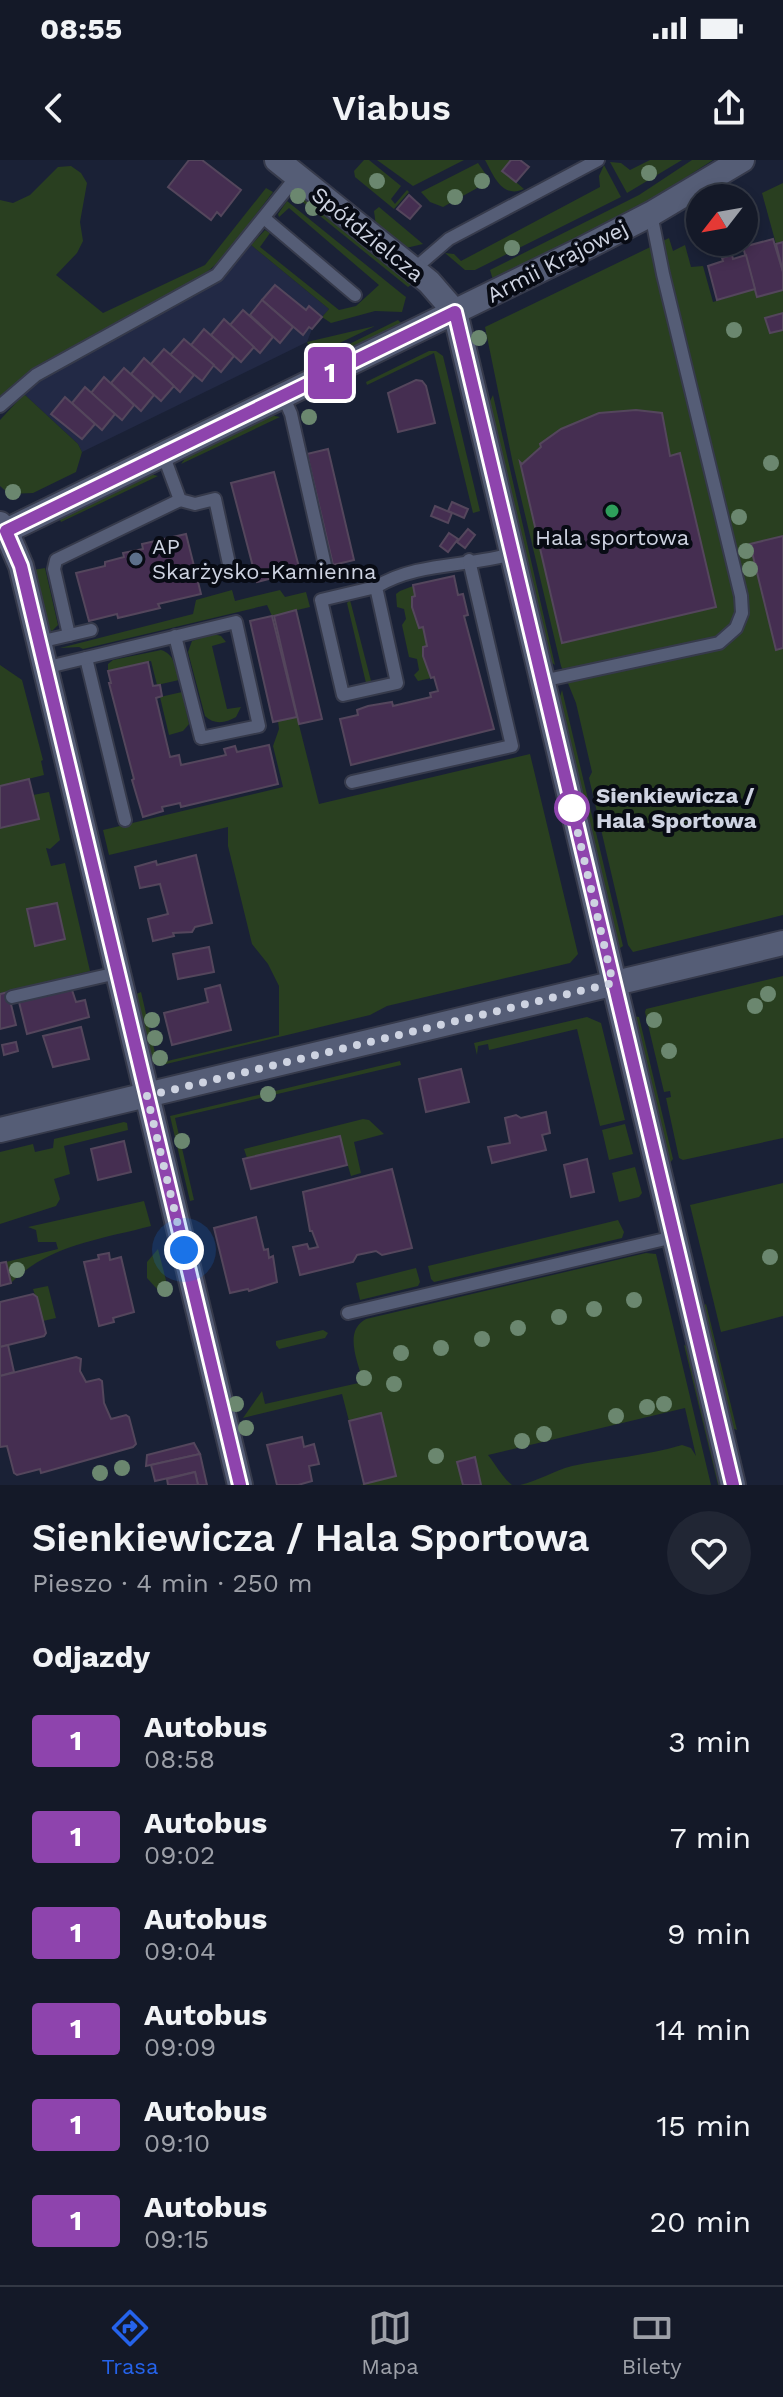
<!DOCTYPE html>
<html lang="pl">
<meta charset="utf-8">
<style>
:root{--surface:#141928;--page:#212634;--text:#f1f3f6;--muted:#9da0a8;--line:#333845;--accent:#2563eb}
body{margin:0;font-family:"Work Sans",sans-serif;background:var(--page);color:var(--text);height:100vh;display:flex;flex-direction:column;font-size:30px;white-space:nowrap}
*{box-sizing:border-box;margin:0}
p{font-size:26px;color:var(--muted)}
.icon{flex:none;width:44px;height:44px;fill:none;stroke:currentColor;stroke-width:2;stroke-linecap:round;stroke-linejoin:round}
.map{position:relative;height:1325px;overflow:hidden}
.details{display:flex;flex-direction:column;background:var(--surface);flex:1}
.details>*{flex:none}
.badge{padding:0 16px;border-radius:6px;font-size:28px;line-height:52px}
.needle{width:52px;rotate:239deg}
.tools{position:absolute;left:686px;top:24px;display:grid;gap:16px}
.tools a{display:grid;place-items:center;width:72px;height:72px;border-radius:50%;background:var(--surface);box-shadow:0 4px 12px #0003,0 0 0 2px var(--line);font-size:40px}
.you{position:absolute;width:40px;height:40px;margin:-20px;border:6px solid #fff;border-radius:50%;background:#1a73e8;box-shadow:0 0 0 12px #1a73e833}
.map>.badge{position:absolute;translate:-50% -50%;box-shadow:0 0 0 4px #fff}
h2{padding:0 32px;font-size:30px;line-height:72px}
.round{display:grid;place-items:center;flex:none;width:84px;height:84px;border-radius:42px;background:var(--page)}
.overview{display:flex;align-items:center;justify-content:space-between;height:136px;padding:0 32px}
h1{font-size:38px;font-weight:600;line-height:60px}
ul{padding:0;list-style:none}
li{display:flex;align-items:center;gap:24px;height:96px;padding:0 32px}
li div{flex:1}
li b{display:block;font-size:30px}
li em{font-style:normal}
li .badge{min-width:88px;font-weight:700;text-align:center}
.status{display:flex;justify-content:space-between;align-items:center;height:56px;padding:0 40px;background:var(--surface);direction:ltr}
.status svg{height:22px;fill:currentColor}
header{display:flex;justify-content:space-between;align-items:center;height:104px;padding:0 32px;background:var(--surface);font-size:36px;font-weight:600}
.menu{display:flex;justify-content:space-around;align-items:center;height:112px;border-top:2px solid var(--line);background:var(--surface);font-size:22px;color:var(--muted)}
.menu a{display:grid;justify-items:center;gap:4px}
.menu .active{color:var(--accent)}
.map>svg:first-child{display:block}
.built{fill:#222945}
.green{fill:#293f20}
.building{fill:#452e51;stroke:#54465c;stroke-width:2}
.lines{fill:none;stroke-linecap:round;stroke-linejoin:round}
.service-casing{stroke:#363a4b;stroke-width:16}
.minor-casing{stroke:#363a4b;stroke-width:28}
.tertiary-casing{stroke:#363a4b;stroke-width:28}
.service{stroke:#555d76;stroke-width:12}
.minor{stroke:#555d76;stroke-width:24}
.tertiary{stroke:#555d76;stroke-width:24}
.tree{fill:#6b876f}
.line-casing{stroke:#fff;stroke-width:18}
.line{stroke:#8e44ad;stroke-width:12}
.walk{stroke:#ced3e1;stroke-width:8;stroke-dasharray:0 14.4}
.leisure-dot{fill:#2e9e5b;stroke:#080b14;stroke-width:3}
.service-dot{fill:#5c6f8a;stroke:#080b14;stroke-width:3}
.stop-dot{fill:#fff;stroke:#8e44ad;stroke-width:4}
.labels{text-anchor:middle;stroke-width:8;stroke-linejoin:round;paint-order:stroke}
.street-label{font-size:22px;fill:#ced3e1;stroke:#080b14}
.poi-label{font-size:22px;fill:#ced3e1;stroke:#080b14}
.stop-label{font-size:22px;font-weight:bold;fill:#ced3e1;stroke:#080b14;text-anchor:start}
</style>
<div class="status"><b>08:55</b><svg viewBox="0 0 49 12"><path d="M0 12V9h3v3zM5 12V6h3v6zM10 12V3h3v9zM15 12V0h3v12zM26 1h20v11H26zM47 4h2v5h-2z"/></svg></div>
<header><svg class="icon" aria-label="back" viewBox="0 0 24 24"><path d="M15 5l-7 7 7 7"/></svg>Viabus<svg class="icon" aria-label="share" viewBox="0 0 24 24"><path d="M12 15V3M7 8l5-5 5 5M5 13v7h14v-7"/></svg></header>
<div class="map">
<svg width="783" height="1325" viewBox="0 0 783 1325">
<rect width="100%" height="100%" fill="#1a2136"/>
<!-- built -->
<path class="built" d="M251 85 329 149 312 169 307 182 82 292 78 284 24 234 42 219 80 197 215 124Z"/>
<!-- green -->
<g class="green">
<path d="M364 0H369L401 26 391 39 395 44 407 30 409 32 394 49 355 17 354 11Z"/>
<path d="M377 0H464L413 26Z"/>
<path d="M485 0H511L503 11 524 29C502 39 494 16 485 0Z"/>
<path d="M650 0H682L627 33 610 2 621 3 630 10Z"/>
<path d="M692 0H713L646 43 493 120 490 110 639 35Z"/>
<path d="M478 3 489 19 488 22 443 47 430 42 421 32Z"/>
<path d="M604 5 621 37 475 110H465L445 93 454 94 461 101 600 27 599 16Z"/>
<path d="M71 6 81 13 87 23 80 62 83 81 77 93 56 115 103 153 205 105 266 28 273 32 222 99 199 119 40 204 0 236V40L13 43 30 35 58 7Z"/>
<path d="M783 23V82L776 84 762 33Z"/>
<path d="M298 34 305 35 414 123 408 127 294 35Z"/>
<path d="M287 41 402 134 406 137 402 152 375 151 331 163 322 157 329 149 251 85 265 70 270 73 260 87 339 150 356 146 379 125 289 48 279 57 278 54Z"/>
<path d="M379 47 423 84 406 88 376 66 374 51Z"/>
<path d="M669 78 673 91 685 85 691 107 703 106 713 142 755 129 758 137 783 130V153L766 158 783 170V755L633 792 628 785 589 618 592 612 576 543 561 506 513 304 485 167Z"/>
<path d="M398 160 402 164 330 199 327 195Z"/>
<path d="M375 166 325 190 321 184 310 189 307 182Z"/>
<path d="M429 191H436L443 196 480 351 473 353 434 193 367 225 366 222Z"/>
<path d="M24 234 78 284 82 292 76 312 33 333 9 334 0 326V260Z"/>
<path d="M493 235 555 505 548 500 489 243Z"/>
<path d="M270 255 280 257 181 304 187 296Z"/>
<path d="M150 314 158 316 61 362 59 358Z"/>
<path d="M45 408 58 465 52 471 46 467 33 410Z"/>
<path d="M413 426 415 436 412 437 415 458 423 467 427 486 423 497 431 518 418 521 414 515 419 510 417 499 409 497 402 465 406 459 404 449 397 447 396 434 400 431Z"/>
<path d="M232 430 235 441 280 430 285 437 306 432 310 447 272 456 267 445 83 489 79 487 60 488 193 454 196 440Z"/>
<path d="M350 440 371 521 369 524 366 523 347 443Z"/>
<path d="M214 474 221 476 226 482 212 486 227 549 241 547 236 557C226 563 214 565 205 556L188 492 192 481Z"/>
<path d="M161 490C175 494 175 508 179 520L157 525 151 501 108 511V504L113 500Z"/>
<path d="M0 505 22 520 43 600 41 601 44 615 0 626Z"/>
<path d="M562 530 623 786 616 791 558 543Z"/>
<path d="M182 532 189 564 183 571 169 575 160 537Z"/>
<path d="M297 557 319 644 530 594 578 794 570 803 387 846 370 855 162 905 154 898 149 900 134 835 141 832 156 897 163 902 279 875V826L268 804 252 784 228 686V667L109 695 103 670 283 627 273 586 279 569 278 561Z"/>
<path d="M49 632 60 680 50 689 46 688 51 706 65 703 90 811 0 833V668L38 659 33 635Z"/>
<path d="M783 816V978L683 1000 679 998 666 938 671 937 670 931 664 932 645 852 646 849Z"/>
<path d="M631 856 639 857 673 999 670 1003 667 1004Z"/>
<path d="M587 857 601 863 625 960 600 966 577 869 489 890 488 884 478 886 477 895 474 883Z"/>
<path d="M400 901 401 905 175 958 194 1040 190 1041 170 956Z"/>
<path d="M363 959 369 960 384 974 354 982 361 1013 351 1016 339 976 247 998 244 989Z"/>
<path d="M124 962 127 963 128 970 64 986 70 1014 54 1019 60 1039 56 1046 0 1064V992L33 984 35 992 53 988 54 979Z"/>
<path d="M625 964 633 994 609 1000 602 970Z"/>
<path d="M635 1007 642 1033 639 1037 619 1042 612 1013Z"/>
<path d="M783 1023V1156L721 1172 690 1045Z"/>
<path d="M144 1041 151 1066C102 1079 48 1085 11 1123L6 1102 58 1089 56 1082H38L36 1070 28 1067Z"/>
<path d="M618 1060 624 1072 622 1078 434 1122 431 1119 428 1106Z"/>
<path d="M158 1089 169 1132 157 1129 147 1118V1102Z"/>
<path d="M646 1093 656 1094 711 1325H520C538 1321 553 1311 572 1306 609 1298 646 1296 682 1285L691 1288 696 1296 685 1248 488 1295C496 1305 502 1317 512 1325H360L396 1316 381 1253 349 1261 342 1234 243 1258 262 1231 265 1244 363 1222C358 1202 343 1171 366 1159Z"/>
<path d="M416 1108 420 1122 418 1126 360 1140 356 1123Z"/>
<path d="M48 1126 56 1158 43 1161 33 1129Z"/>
<path d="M706 1144 737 1270 729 1267 701 1147Z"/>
<path d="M323 1170 328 1173 325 1178 279 1189 276 1185V1181Z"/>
<path d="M684 1185 689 1187 721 1325H718Z"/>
</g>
<!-- building -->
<g class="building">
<path d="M189 0H202L241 30 221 56 217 52 211 60 168 27Z"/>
<path d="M511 0H520L529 7 516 22 502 11Z"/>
<path d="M409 35 421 46 410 59 397 49Z"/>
<path d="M773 79 783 112V130L757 137 743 87Z"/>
<path d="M783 82V112L776 84Z"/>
<path d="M732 95 733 99 746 95 755 129 717 140 708 106 723 101 722 98Z"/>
<path d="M275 125 306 150 309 146 322 157 312 169 309 167 303 175 262 140Z"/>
<path d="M262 140 293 167 280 183 250 155Z"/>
<path d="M243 150 273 177 260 193 230 165Z"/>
<path d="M783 153V170L770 173 765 158Z"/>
<path d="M224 159 254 187 241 202 211 175Z"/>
<path d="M204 169 234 196 221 212 191 185Z"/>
<path d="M184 179 214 205 202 221 170 195Z"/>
<path d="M164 189 194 215 180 232 151 204Z"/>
<path d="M144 198 174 226 161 241 131 214Z"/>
<path d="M124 208 154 235 141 251 111 223Z"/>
<path d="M104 217 134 245 122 260 91 233Z"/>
<path d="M416 220 422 221 426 226 435 263 398 272 388 233Z"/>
<path d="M85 227 115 254 102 270 72 243Z"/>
<path d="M65 237 95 264 82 279 51 254Z"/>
<path d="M636 250 662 253 670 296 680 293 716 447 562 483 520 302 522 304 541 287 540 284 561 269 599 253Z"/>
<path d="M328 289 354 400 333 405 307 294Z"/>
<path d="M274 312 300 411 257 422 231 323Z"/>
<path d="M452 342 468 349 464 358 448 351Z"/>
<path d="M435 346 452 353 448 363 431 356Z"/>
<path d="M468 369 475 375 465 388 457 382Z"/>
<path d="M449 373 458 379 448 392 440 386Z"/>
<path d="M186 374 201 434 158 444 160 448 118 458 117 454 89 461 76 413 105 406V402L124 397 123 393 143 389 142 384Z"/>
<path d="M783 376V488L776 490 750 384Z"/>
<path d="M454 416 458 435 463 434 468 455 464 456 494 569 351 605 340 559 358 555 357 550 368 546 392 542 393 546 431 537 430 533 438 531 434 517 431 518 423 496V487L427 486 423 467 419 468 412 447V437L415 436 413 425Z"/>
<path d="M296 450 322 559 299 564 274 456Z"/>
<path d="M272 456 297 557 273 562 250 461Z"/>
<path d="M148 502 153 526 160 525 162 536 156 538 170 597 179 595 181 605 226 595 224 589 235 586 237 592 269 585 278 624 181 647 180 643 162 647 163 651 143 657 132 620 134 619 109 523H111L108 511Z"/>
<path d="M29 619 39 659 0 668V626Z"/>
<path d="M196 695 212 763 195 767 192 772 173 773 174 776 153 781 148 759 168 754 160 724 140 728 135 707 156 701 157 705Z"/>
<path d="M57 743 65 779 35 786 27 749Z"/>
<path d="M209 787 214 812 178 819 173 794Z"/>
<path d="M220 825 231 870 172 885 164 853 208 842 205 829Z"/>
<path d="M71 827 76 842 85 840 89 857 27 874 18 838Z"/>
<path d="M8 832 16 865 0 869V834Z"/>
<path d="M81 867 89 899 53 907 43 876Z"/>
<path d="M16 882 18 891 4 895 2 885Z"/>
<path d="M461 909 469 942 426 952 419 919Z"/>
<path d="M546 952 550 973 542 975 546 990 492 1003 488 987 510 983 505 958 516 955 521 958Z"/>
<path d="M340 976 347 1005 251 1029 243 999Z"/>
<path d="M124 981 131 1012 98 1020 91 989Z"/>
<path d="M587 999 594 1032 571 1037 564 1005Z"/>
<path d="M392 1009 412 1088 382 1095 376 1091 357 1095 353 1102 300 1115 293 1087 307 1084 309 1089 318 1087 312 1071H310L303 1032Z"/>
<path d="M256 1057 264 1090 268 1089 269 1098 273 1096 277 1122 249 1131 248 1129 230 1133 214 1068Z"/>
<path d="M109 1093 110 1100 121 1097 134 1152 113 1158 114 1162 99 1166 84 1102 99 1099 98 1095Z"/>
<path d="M6 1102 11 1123 0 1126V1103Z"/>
<path d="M33 1134 37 1137 46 1173 44 1176 0 1187V1142Z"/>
<path d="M8 1185 14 1212 0 1216V1187Z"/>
<path d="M76 1197 81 1199 80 1211 86 1222 99 1219 102 1221 104 1243 111 1259 126 1255 129 1257 136 1284 133 1287 41 1313 40 1309 17 1315 14 1313 7 1286 0 1287V1216Z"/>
<path d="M381 1253 396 1316 364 1324 349 1261Z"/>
<path d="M302 1277 304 1287 314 1284 319 1304 309 1306 312 1321 298 1325H277L267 1285Z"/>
<path d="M194 1283 200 1294 146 1306 147 1295Z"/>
<path d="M200 1294 207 1325H198L195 1312 155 1321 151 1305Z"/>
<path d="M475 1297 481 1325H463L457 1302Z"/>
<path d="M195 1312 198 1325H168L167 1319Z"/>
</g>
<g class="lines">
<defs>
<g id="service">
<path d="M264 58 355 135"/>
<path d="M413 110 449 79 598 0"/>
<path d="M283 236 291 254 327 414"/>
<path d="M0 246 36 215 217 115 297 16"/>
<path d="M180 340 195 344 215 339 231 413"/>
<path d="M376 427 321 440 343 535 397 523 376 427C416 402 468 407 512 394"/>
<path d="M69 475 54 409 56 400 180 340 163 294"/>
<path d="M39 482 91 470"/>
<path d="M86 498 125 660"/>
<path d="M44 508 236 462 259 566 201 578 175 476"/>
<path d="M542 521 719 483 736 468 742 453 741 436 663 114 651 54"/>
<path d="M352 622 512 586 469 400"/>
<path d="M12 837 117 813"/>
<path d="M348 1153 674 1077"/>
</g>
<g id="minor">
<path d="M277 0 429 122 455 152 733 1325"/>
<path d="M0 364 6 371 21 406 240 1325"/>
<path d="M0 970 783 783"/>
</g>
<path id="tertiary" d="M0 374 581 90 651 54 742 0"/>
</defs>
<!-- service casing -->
<use href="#service" class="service-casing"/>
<!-- minor casing -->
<use href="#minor" class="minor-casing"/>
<!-- tertiary casing -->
<use href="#tertiary" class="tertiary-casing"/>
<!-- service -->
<use href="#service" class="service"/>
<!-- minor -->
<use href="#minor" class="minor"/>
<!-- tertiary -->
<use href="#tertiary" class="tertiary"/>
</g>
<!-- trees -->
<g class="tree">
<circle cx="649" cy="13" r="8"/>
<circle cx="377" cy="21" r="8"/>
<circle cx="482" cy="21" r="8"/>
<circle cx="298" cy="36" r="8"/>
<circle cx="455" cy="37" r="8"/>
<circle cx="313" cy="48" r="8"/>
<circle cx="512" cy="88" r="8"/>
<circle cx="734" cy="170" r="8"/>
<circle cx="479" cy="178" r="8"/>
<circle cx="309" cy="257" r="8"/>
<circle cx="771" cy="303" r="8"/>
<circle cx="13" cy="332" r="8"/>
<circle cx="739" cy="357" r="8"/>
<circle cx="746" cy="391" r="8"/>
<circle cx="750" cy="409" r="8"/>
<circle cx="768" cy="834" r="8"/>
<circle cx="755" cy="846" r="8"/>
<circle cx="152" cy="860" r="8"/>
<circle cx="654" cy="860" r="8"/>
<circle cx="155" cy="878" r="8"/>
<circle cx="669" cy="891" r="8"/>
<circle cx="160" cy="898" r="8"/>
<circle cx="268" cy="934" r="8"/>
<circle cx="182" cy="981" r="8"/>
<circle cx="770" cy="1097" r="8"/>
<circle cx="17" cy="1110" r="8"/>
<circle cx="165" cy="1129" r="8"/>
<circle cx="634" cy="1140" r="8"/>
<circle cx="594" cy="1149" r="8"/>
<circle cx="559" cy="1157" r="8"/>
<circle cx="518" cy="1168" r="8"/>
<circle cx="482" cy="1179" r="8"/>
<circle cx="441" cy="1188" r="8"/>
<circle cx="401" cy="1193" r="8"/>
<circle cx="364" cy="1218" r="8"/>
<circle cx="394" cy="1224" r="8"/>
<circle cx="236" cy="1244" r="8"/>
<circle cx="664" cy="1244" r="8"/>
<circle cx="647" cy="1247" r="8"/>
<circle cx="616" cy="1256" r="8"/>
<circle cx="246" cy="1268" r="8"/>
<circle cx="544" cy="1274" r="8"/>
<circle cx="522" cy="1281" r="8"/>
<circle cx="436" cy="1296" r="8"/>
<circle cx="122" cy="1308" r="8"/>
<circle cx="100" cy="1313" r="8"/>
</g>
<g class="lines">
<defs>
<path id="line" d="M240 1325 21 406 6 371 455 152 733 1325"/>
</defs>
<!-- line casing -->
<use href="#line" class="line-casing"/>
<!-- line -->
<use href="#line" class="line"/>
<!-- walk -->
<path class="walk" d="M184 1090 147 936 613 823 570 639 572 648"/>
</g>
<!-- markers -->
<circle class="leisure-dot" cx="612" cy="351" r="8"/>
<circle class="service-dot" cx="136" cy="399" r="8"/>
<circle class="stop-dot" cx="572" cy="648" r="16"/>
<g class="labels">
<!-- street labels -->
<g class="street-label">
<text transform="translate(368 74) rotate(39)" y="8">Spółdzielcza</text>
<text transform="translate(557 101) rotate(-27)" y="8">Armii Krajowej</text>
</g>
<!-- poi labels -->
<g class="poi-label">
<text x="612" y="385">Hala sportowa</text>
<text x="152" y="394" text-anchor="start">AP<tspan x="152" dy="25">Skarżysko-Kamienna</tspan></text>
</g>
<!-- stop labels -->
<g class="stop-label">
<text x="596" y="643">Sienkiewicza /<tspan x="596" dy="25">Hala Sportowa</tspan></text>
</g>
</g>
</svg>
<div class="tools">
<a><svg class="needle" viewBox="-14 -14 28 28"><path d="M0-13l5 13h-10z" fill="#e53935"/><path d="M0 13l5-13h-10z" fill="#9da0a8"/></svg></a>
</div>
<div class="you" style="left:184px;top:1090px"></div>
<b class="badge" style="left:330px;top:213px;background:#8e44ad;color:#fff">1</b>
</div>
<section class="details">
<div class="overview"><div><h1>Sienkiewicza / Hala Sportowa</h1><p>Pieszo · 4 min · 250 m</p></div><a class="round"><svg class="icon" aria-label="heart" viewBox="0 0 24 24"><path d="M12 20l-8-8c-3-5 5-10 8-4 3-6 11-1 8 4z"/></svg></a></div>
<h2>Odjazdy</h2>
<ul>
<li><span class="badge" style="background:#8e44ad;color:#fff">1</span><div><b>Autobus</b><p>08:58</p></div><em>3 min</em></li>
<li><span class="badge" style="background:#8e44ad;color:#fff">1</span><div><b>Autobus</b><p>09:02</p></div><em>7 min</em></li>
<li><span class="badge" style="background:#8e44ad;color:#fff">1</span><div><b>Autobus</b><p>09:04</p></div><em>9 min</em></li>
<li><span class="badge" style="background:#8e44ad;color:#fff">1</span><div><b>Autobus</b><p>09:09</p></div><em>14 min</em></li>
<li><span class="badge" style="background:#8e44ad;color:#fff">1</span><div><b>Autobus</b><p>09:10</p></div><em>15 min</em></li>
<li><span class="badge" style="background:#8e44ad;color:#fff">1</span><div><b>Autobus</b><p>09:15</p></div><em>20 min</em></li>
</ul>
</section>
<nav class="menu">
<a class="active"><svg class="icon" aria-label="directions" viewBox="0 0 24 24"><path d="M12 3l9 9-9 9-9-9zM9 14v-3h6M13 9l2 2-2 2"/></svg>Trasa</a>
<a><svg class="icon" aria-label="map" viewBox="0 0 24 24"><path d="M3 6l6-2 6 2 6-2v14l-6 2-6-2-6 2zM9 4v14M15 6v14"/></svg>Mapa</a>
<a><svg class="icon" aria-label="tickets" viewBox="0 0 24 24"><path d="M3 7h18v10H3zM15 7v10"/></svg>Bilety</a>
</nav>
